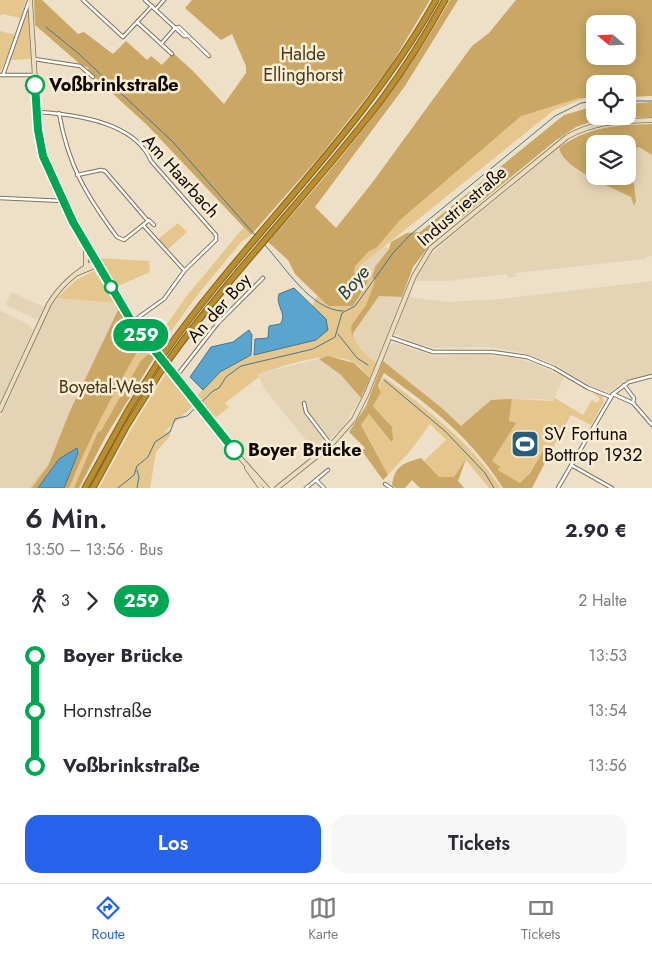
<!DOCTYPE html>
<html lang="de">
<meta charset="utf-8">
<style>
:root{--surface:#fff;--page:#f7f7f7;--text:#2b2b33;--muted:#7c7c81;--line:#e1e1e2;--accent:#2563eb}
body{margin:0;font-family:Jost,sans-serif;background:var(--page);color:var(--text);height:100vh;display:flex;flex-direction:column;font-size:19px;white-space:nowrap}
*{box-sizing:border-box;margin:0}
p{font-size:16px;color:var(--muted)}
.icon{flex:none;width:28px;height:28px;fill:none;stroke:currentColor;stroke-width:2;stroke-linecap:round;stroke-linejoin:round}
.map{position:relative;height:488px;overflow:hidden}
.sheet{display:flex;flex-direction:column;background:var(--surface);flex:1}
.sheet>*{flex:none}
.badge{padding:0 10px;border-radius:16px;font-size:18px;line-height:32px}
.needle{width:32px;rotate:289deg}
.fabs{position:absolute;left:586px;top:15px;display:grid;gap:10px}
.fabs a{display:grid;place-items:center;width:50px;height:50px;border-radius:10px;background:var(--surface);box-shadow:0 2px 12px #0003;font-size:25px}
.map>.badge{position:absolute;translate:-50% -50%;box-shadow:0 0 0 2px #fff}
.legs{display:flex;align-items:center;gap:8px;height:55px;padding:0 25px;font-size:16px}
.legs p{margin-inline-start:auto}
.headline{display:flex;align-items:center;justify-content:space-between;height:85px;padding:0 25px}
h1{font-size:28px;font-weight:600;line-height:38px}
.action{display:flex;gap:10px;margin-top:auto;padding:10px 25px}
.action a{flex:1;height:58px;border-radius:15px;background:var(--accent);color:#fff;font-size:20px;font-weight:600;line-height:58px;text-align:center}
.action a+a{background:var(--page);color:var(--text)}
ul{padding:0 25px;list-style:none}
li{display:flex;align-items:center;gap:18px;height:55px;font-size:19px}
li i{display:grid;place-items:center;width:8px;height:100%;margin:0 6px;background:currentColor}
li i::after{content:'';width:12px;height:12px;margin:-6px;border:4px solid;border-radius:50%;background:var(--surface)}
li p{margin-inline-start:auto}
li:first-child i{background:linear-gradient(#0000 50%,currentColor 0)}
li:last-child i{background:linear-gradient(currentColor 50%,#0000 0)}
.menu{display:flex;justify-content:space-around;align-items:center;height:70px;border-top:1px solid var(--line);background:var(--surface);font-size:14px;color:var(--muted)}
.menu a{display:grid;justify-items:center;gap:2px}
.menu .on{color:var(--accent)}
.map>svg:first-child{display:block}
.built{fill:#e4d3b4}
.green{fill:#e5c68c;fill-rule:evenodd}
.forest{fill:#caa764;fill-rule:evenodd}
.water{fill:#5aa5cd;stroke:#447791}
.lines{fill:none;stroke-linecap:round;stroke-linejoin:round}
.stream{stroke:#447791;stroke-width:1}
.street-casing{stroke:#7e725c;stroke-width:4.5}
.secondary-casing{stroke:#7e725c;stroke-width:5.5}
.highway-casing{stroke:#7f601f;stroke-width:7}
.street{stroke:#fff;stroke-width:2.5}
.secondary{stroke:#ebddc0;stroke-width:4}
.highway{stroke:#bb8e2d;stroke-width:5}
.highway-bridge-casing{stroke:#7f601f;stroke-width:7;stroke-linecap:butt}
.highway-bridge{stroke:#bb8e2d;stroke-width:5}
.line-1-casing{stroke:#fff;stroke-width:11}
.line-1{stroke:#00a651;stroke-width:8}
.stop-1-dot{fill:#fff;stroke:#00a651;stroke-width:2.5}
.labels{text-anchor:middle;stroke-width:5;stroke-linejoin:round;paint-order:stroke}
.park-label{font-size:18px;fill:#47381a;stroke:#fbedd4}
.stop-label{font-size:18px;font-weight:bold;fill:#0f0b04;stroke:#fbedd4;text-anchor:start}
.street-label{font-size:18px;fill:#0f0b04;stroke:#fbedd4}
.poi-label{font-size:18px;fill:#0f0b04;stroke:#fbedd4;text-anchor:start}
.water-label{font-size:19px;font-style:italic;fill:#17394a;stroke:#fbedd4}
</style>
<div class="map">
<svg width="652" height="488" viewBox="0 0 652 488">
<rect width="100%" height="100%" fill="#ede0c7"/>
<!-- built -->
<g class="built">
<path d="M639 147 652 155V256L646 257 645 259 516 273 517 277 508 278 506 274 448 281H415L427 260 440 246 559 148 561 153 577 170 632 197 634 205 636 201 635 186 632 182 615 176H628V152Z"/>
<path d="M387 247 389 249 371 275 360 271V266L376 248Z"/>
<path d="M652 281V375L624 381 610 392 594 388 552 363 521 352 487 347 435 348 418 344 395 334 408 297 448 302 501 299Z"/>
<path d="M11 292 44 307 38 320 6 305Z"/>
<path d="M379 296 402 297 376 363 360 349 352 339 353 333Z"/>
<path d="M57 298 115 303 119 308 70 411 48 466 32 488H0V419L50 308Z"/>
<path d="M0 311 28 324 33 330 0 404Z"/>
<path d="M395 343 433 356 487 355 513 358 536 364 564 377 553 401 542 399 491 400 461 426 443 409 383 361 390 345Z"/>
<path d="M319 359 341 375 361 398 341 429 316 452 266 391 257 374Z"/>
</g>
<!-- green -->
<g class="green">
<path d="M0 0H26L21 18 2 14 0 17Z"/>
<path d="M652 0 628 84H595L588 97 554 110 360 266 361 271 370 275 373 272 372 277 375 281 366 305 351 332 360 349 376 363 370 378C365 373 359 365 353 362 324 349 286 366 258 374L259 377 225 403 229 407 214 419 196 397C207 385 218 371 233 363 258 351 289 347 316 340L326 319 312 306 317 296 328 306H353L368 281 354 273 355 266 461 65ZM595 24H628V56H595Z"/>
<path d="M27 12 29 14 31 59 9 60Z"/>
<path d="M0 31 16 35 0 73Z"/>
<path d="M178 223 187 232 167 250 157 240Z"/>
<path d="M243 228 251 235 242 241 199 293 162 343 159 351 153 344 186 297Z"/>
<path d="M100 258 149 261 150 272 116 287Z"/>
<path d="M94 271 115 303 57 298 76 280Z"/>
<path d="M142 343 152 355H150L76 488H29L124 372Z"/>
<path d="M166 373 193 406 163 433 170 430V436L156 452 150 488H99L132 428Z"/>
<path d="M384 377C427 409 471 443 501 488H489L466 460 454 477H438L424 461 446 440 430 424 411 450 388 475 361 425 369 414 390 442C399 428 382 416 373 406L381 392 379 386Z"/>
<path d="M593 393 602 396 604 402 591 425 571 415 552 449 548 446 523 482 520 483 498 470 492 461 515 423 509 422 512 399 553 401 555 398 583 415 592 400 597 403 600 399Z"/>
</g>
<!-- forest -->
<g class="forest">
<path d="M34 0H42L78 34 84 32 113 54 126 41 147 60 151 56 162 65 173 53 193 71 224 104 246 73V66L232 34 221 40 185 8 192 0H430L388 70 321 155 251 235 148 126 87 70 89 68 81 65 35 25Z"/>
<path d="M450 0H458L405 86 315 207 336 228 372 183 472 46 489 33 516 0H652V96L628 97V84H595V98H579L521 116 400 220 376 248 369 251 355 266 354 273 368 281 353 306H328L295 274 288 260 268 242C336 166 400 89 450 0ZM595 24H628V56H595Z"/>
<path d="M652 102V117L618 118 590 122 576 127 555 141 433 241 413 267 402 297 379 296 353 333 352 339 351 326 366 305 375 281 372 277 375 267 389 249 391 242 407 233 420 232 564 115 595 106V116H628V104Z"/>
<path d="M652 124V155L639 147 628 152V144H595V176H615L634 183 636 201 634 206 631 197C612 187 564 170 559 148 588 126 618 125 652 124Z"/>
<path d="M119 308 141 345C114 392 89 438 69 488H64L78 453 59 459 38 488H32L48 466 70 411Z"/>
<path d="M147 355H152L154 358 106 436 79 488H74L98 432 101 431 140 362Z"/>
<path d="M328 356 354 363 370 378 361 398 341 375 319 359Z"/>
<path d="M383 361 443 409 461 426 491 400 512 399 509 421 516 423 492 461 500 467 498 470 520 483 530 473 545 448 548 446 552 449 532 488H503C472 439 431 406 384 373L378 386 381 392 373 406 392 427 393 440 391 442 369 414 361 425 388 475 383 480 362 451 365 448 349 432 366 406Z"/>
<path d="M421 458 439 477H454L466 459 458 481 464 488H420L412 480 405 488H395L392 485C395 465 404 463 421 458Z"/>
</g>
<!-- water -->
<g class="water">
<path d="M294 288 326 319 328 330 316 340 254 355 255 339 268 338 269 326 280 324C288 314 275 306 279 294Z"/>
<path d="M249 330 252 335 251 355 220 372 203 390 190 377 211 347 233 342Z"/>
<path d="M77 448 78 453 64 488H38L59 459Z"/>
</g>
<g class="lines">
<!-- stream -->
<g class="stream">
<path d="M46 27 79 54 173 142 255 235"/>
<path d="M628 101H652"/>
<path d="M263 243C284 265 311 311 343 311"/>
<path d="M338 334 357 358 368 365"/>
<path d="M384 380 445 431 485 473 494 488"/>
<path d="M118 488 134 475 137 466 148 457 155 442 170 432 175 419 187 416 213 391 219 388 226 377 241 366 313 349 335 337 342 313 355 306 393 253 410 235 555 116 581 103 595 101"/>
<path d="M137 488 139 477 137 470"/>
</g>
<defs>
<g id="street">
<path d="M83 0 123 37 152 6"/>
<path d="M145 0 184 36H187"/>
<path d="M156 9 164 0"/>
<path d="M137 22 172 54"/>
<path d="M176 28 179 27 209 56"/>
<path d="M161 44 175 28"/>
<path d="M34 59 80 66 93 77"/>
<path d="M0 75H35"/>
<path d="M3 75 29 1"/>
<path d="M37 112C73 114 135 122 151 161L216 235V240L185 270 164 299 132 322"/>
<path d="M59 113C68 165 86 195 117 237L124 240 148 221 105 171 101 170 77 175"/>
<path d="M0 198 63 201"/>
<path d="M149 220 154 225"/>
<path d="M143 225 184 270"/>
<path d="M389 337 433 352H492L527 357 554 368 588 388 611 397"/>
<path d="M175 378 218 323 263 278"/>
<path d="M624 385 634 398 633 403"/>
<path d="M613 394 633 403 652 425"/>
<path d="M304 403 306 412 331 445"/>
<path d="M571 465 612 488"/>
<path d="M316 480 328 470"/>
<path d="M385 484 391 488"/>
<path d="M306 488 316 480 324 488"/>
<path d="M558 488 613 394 629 382 652 376"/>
</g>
<g id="secondary">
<path d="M30 0 38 126 46 166 73 222 121 306 160 360"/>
<path d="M86 247V266"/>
<path d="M78 273 98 265"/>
<path d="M165 365 234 451 267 488"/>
<path d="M0 410 49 304C60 286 77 271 96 261"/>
<path d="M247 468 261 488"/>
<path d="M277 488 331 445 354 419 367 393 414 276 431 248 567 137C594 121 622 121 652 120"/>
</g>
<g id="highway">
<path d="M163 355C250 233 363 131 436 0"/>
<path d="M168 361C234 269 314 189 382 99 405 68 426 34 445 0"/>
<path d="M85 488 130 407 157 364"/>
<path d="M93 488 126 427 161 371"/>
</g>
</defs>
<!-- street casing -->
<use href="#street" class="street-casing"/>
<!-- secondary casing -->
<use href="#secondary" class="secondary-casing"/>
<!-- highway casing -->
<use href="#highway" class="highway-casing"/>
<!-- street -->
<use href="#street" class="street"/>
<!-- secondary -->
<use href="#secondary" class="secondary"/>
<!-- highway -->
<use href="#highway" class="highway"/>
<defs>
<g id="highway-bridge">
<path d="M157 364 163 355"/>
<path d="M161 371 168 361"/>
</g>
</defs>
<!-- highway-bridge casing -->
<use href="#highway-bridge" class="highway-bridge-casing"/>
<!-- highway-bridge -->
<use href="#highway-bridge" class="highway-bridge"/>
</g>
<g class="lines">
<defs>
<path id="line-1" d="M35 85 38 130 43 156 73 222 132 322 234 450"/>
</defs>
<!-- line-1 casing -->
<use href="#line-1" class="line-1-casing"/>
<!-- line-1 -->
<use href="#line-1" class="line-1"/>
</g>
<!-- icons -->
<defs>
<symbol id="stadium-square" viewBox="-11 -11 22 22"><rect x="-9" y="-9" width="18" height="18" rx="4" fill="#285e79" stroke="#fbedd4"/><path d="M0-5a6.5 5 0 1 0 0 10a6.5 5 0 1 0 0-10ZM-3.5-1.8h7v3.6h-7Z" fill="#fff"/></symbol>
</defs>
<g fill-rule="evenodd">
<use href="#stadium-square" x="509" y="428" width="32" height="32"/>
</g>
<!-- markers -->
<g class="stop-1-dot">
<circle cx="35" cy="85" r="9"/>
<circle cx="111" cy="287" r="6"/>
<circle cx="234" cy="450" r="9"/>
</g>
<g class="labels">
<!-- park labels -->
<g class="park-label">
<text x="303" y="60">Halde<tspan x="303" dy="21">Ellinghorst</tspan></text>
<text x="106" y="393">Boyetal-West</text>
</g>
<!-- stop labels -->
<g class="stop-label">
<text x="49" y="91">Voßbrinkstraße</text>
<text x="248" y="456">Boyer Brücke</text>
</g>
<!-- street labels -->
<g class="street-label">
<text transform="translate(181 176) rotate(48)" y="6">Am Haarbach</text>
<text transform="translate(462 206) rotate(-41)" y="6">Industriestraße</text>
<text transform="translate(219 308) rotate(-48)" y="6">An der Boy</text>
</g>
<!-- poi labels -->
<g class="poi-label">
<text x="544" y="440">SV Fortuna<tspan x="544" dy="21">Bottrop 1932</tspan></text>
</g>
<!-- water labels -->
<g class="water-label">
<text transform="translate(353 282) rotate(-49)" y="7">Boye</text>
</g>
</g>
</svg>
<div class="fabs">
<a><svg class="needle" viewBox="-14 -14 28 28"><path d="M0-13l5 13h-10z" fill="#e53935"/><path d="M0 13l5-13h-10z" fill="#7c7c81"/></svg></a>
<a><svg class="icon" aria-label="locate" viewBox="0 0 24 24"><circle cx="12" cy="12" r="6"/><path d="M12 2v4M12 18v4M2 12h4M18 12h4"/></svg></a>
<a><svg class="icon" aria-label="layers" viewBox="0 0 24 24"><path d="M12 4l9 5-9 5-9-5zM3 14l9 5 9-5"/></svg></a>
</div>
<b class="badge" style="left:141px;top:335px;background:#00a651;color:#fff">259</b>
</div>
<section class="sheet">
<div class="headline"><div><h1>6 Min.</h1><p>13:50 – 13:56 · Bus</p></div><b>2.90 €</b></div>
<div class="legs"><svg class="icon" aria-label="walk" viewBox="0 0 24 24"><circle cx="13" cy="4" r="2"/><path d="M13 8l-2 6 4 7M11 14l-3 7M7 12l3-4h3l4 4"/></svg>3<svg class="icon" aria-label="forward" viewBox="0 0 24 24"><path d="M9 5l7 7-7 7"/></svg><b class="badge" style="background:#00a651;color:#fff">259</b><p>2 Halte</p></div>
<ul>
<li><i style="color:#00a651"></i><b>Boyer Brücke</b><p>13:53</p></li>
<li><i style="color:#00a651"></i><span>Hornstraße</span><p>13:54</p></li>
<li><i style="color:#00a651"></i><b>Voßbrinkstraße</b><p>13:56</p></li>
</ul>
<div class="action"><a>Los</a><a>Tickets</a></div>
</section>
<nav class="menu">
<a class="on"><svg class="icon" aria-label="directions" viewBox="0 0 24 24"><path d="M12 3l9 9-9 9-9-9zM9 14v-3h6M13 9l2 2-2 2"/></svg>Route</a>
<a><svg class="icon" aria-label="map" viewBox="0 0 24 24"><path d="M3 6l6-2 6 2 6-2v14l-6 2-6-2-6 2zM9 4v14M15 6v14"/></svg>Karte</a>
<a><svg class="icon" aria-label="tickets" viewBox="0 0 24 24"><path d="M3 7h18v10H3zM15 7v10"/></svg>Tickets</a>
</nav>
